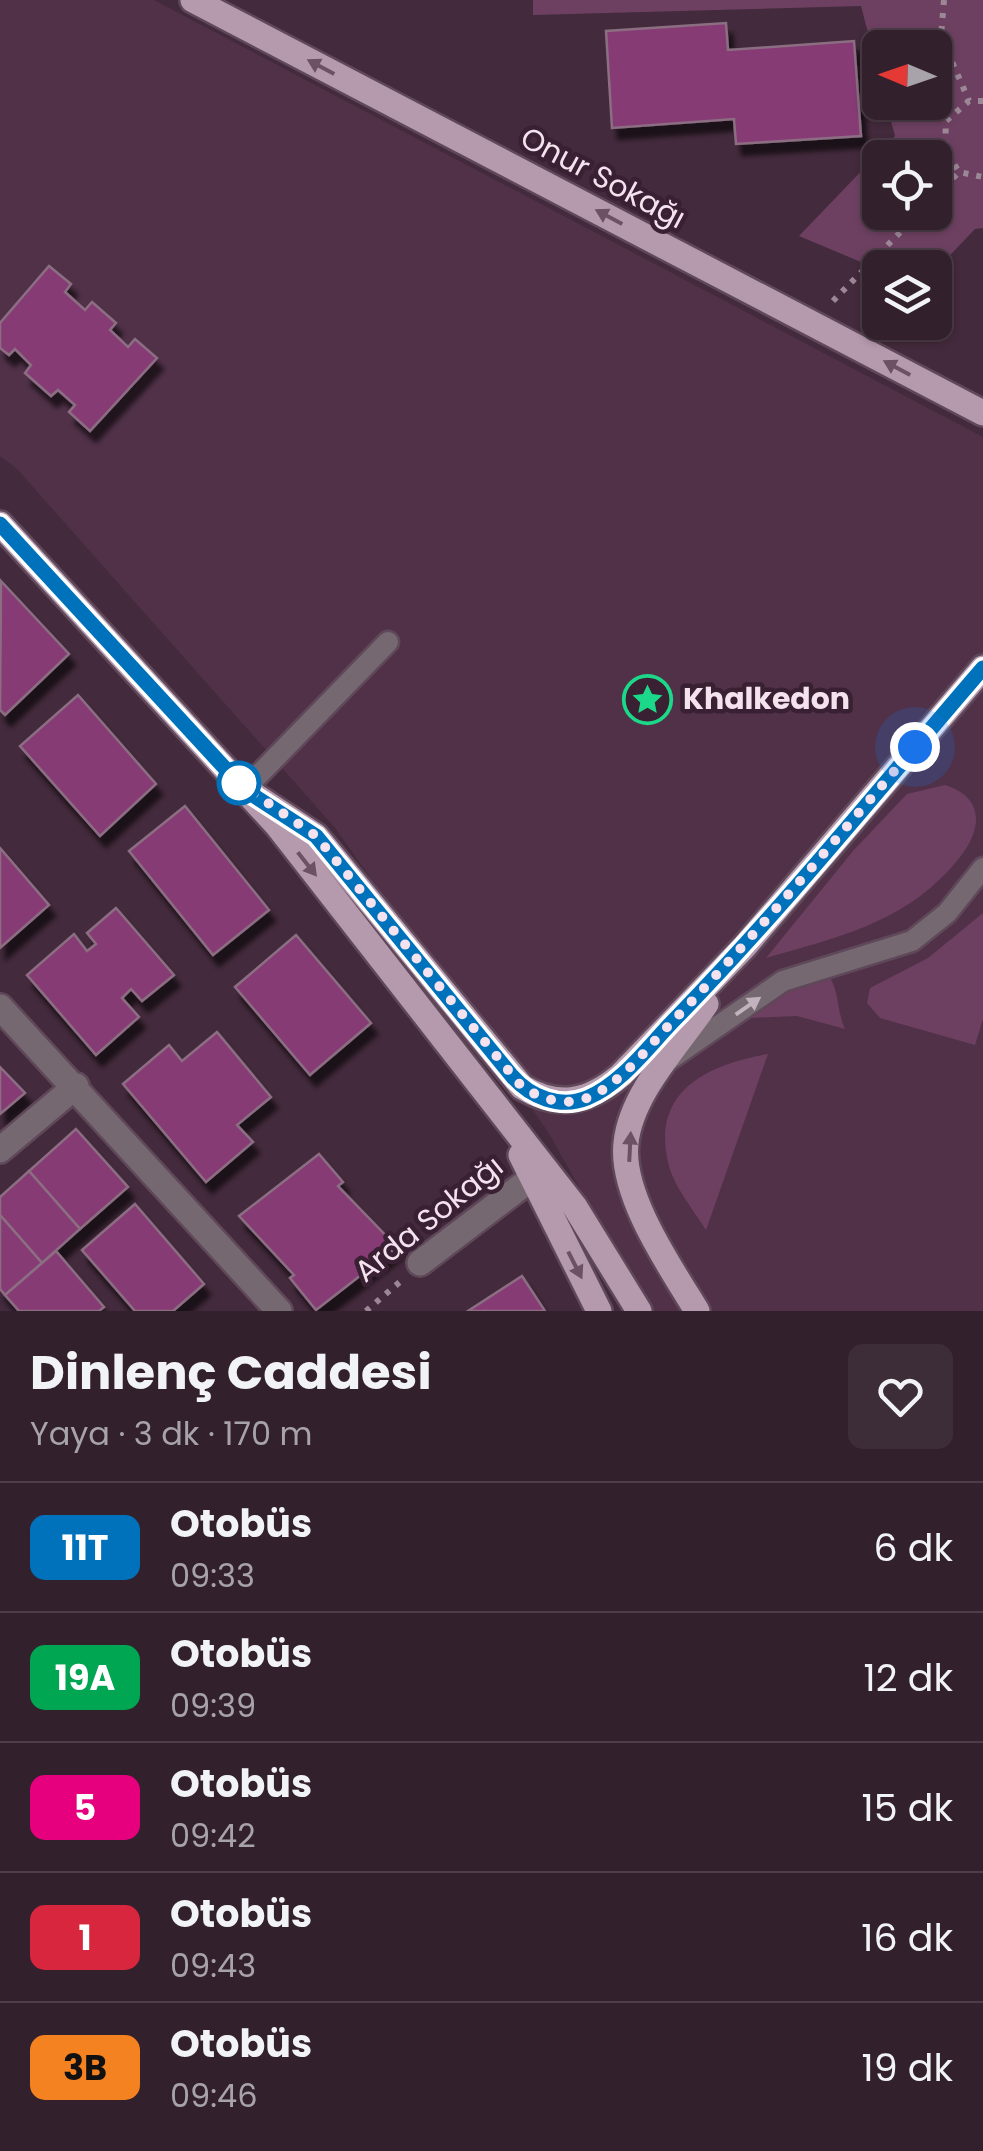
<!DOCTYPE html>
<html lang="tr">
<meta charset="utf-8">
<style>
:root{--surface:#32202d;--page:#3d2d39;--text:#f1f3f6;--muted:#a8a3aa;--line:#4d3e49}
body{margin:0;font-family:Poppins,sans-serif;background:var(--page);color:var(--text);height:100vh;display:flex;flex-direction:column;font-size:38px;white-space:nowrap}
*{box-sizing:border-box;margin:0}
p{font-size:32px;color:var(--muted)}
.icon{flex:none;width:55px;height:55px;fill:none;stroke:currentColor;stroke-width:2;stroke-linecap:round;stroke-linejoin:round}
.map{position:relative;height:1311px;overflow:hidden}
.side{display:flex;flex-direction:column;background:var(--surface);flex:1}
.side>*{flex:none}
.badge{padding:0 20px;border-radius:15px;font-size:35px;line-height:65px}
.needle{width:65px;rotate:272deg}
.tools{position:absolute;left:862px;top:30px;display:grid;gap:20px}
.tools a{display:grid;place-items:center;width:90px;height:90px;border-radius:15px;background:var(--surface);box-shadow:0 2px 8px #0004,0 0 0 2px var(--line);font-size:50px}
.you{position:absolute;width:50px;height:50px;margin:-25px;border:8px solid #fff;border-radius:50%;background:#1a73e8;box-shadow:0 0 0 15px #1a73e833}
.map>.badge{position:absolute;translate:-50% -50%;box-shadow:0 0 0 5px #fff}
.round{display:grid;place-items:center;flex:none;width:105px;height:105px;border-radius:15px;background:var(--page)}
.headline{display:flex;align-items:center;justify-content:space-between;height:170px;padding:0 30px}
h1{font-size:48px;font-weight:700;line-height:75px}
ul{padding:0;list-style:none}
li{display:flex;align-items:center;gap:30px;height:130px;padding:0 30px;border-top:2px solid var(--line)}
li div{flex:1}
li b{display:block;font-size:38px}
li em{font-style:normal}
li .badge{min-width:110px;font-weight:700;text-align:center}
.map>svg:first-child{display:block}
.built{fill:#503148}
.green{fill:#6d4061;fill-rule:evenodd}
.building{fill:#863b74;stroke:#8c6e83;stroke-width:2.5;filter:url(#shadow)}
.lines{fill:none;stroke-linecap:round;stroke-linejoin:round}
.lane-casing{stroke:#5f4859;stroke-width:25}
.street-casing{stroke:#5f4859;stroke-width:30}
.primary-casing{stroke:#5f4859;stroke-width:30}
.path{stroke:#9c8796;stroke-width:6;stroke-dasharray:5 8;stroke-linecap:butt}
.lane{stroke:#756871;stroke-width:20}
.street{stroke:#756871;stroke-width:25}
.primary{stroke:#b59aad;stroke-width:25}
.oneway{fill:#6b5163}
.oneway2{fill:#c1b2bd}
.line-casing{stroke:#fff;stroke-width:22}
.line{stroke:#0072bc;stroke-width:15}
.walk{stroke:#f4e3ef;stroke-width:10;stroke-dasharray:0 18}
.stop-dot{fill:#fff;stroke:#0072bc;stroke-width:5}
.labels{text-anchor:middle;stroke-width:9;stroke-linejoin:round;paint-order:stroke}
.street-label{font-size:30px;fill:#f4e3ef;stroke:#392032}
.poi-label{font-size:30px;font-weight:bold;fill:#f4e3ef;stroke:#392032;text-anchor:start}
</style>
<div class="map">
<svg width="983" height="1311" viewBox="0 0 983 1311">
<defs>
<filter id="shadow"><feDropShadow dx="6" dy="11" stdDeviation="2.5" flood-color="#0009"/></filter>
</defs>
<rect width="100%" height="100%" fill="#432a3c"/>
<!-- built -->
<path class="built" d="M0 0H154L983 437V1311H649L548 1132 336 829 17 469 0 456Z"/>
<!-- green -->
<g class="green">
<path d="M533 0H983V228L975 229 935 271V268L880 270 799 236 895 136 886 103 935 102V48H880V78L861 6 533 15ZM880 158H935V212H880Z"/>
<path d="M945 785C963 791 977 801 976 822 974 841 962 855 950 869 900 924 835 938 766 958L853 851 907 794Z"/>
<path d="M983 913V1019L975 1045 880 1018 867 1003 870 988 928 958Z"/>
<path d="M829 976C839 990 837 1012 845 1029L797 1016 748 1018 801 981Z"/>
<path d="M768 1054 706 1230C693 1209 673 1186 668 1162 651 1089 711 1064 768 1054Z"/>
</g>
<!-- building -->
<g class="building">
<path d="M726 23 728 50 854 41 861 136 736 144 734 119 612 128 606 31Z"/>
<path d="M49 266 71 284 65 292 85 310 92 302 116 323 110 330 128 347 135 339 157 358 90 431 69 412 75 405 58 390 51 396 25 373 31 365 15 349 9 355 0 348V323Z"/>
<path d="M1 581 69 654 5 715 0 710Z"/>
<path d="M78 695 156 784 100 836 20 746Z"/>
<path d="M185 806 269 910 213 955 129 851Z"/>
<path d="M0 848 49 905 0 948Z"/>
<path d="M116 908 174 975 142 1001 131 989 122 998 139 1017 96 1055 27 975 74 934 87 951 96 944 87 933Z"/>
<path d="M296 935 371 1023 310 1075 235 987Z"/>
<path d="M217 1032 271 1097 237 1125 253 1142 206 1182 123 1084 169 1045 182 1061Z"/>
<path d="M0 1067 25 1093 0 1114Z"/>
<path d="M76 1129 128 1187 80 1229 29 1171Z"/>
<path d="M319 1154 343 1182 338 1186 397 1247 316 1310 290 1278 294 1275 239 1216Z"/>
<path d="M29 1171 80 1229 42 1263 0 1215V1197Z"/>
<path d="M135 1204 204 1284 173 1311H135L82 1250Z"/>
<path d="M0 1215 42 1263 5 1295 0 1289Z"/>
<path d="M56 1251 104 1307 99 1311H19L5 1295Z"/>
<path d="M522 1276 545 1311H468Z"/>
</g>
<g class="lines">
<defs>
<g id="lane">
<path d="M245 789 388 642"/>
<path d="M669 1060 783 981 912 941 947 913 983 868"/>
</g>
<g id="street">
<path d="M0 1007 279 1311"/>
<path d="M0 1150 76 1086"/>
<path d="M420 1263 532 1178"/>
</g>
<g id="primary">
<path d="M193 0 983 413"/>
<path d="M0 524 277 825 575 1207 639 1311"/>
<path d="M245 789 316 836 522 1087C559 1109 589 1102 621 1075L745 946 983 668"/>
<path d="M521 1155 599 1311"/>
<path d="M697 1311C671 1268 620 1195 626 1143 631 1093 679 1044 706 1004"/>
</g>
</defs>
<!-- lane casing -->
<use href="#lane" class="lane-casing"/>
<!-- street casing -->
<use href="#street" class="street-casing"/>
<!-- primary casing -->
<use href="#primary" class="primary-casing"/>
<!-- path -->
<g class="path">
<path d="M944 0 941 36 969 101"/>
<path d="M983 101H969L946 121 945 149 959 172 983 177"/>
<path d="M935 197 959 172"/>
<path d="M833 301 920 212"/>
<path d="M366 1311 401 1281"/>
</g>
<!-- lane -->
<use href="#lane" class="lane"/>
<!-- street -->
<use href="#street" class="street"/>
<!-- primary -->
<use href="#primary" class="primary"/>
</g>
<!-- one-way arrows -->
<defs><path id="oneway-solid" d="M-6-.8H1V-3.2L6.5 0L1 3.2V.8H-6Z" transform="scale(2.5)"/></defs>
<g class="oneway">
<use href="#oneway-solid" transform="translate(321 67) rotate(-152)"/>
<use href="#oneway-solid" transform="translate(609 217) rotate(-152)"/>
<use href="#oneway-solid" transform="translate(897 368) rotate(-152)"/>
<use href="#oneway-solid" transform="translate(307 864) rotate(52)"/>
<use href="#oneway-solid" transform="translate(630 1147) rotate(-87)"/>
<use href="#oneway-solid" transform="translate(575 1265) rotate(63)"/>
</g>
<use class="oneway2" href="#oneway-solid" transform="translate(748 1006) rotate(-35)"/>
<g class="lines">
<defs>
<path id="line" d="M0 524 245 790 316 836 512 1076C530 1097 560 1109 587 1098 623 1083 650 1044 677 1017 785 906 882 785 983 668"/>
</defs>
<!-- line casing -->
<use href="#line" class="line-casing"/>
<!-- line -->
<use href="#line" class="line"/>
<!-- walk -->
<path class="walk" d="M239 783 316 836 522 1087C542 1099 564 1107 587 1098 621 1084 647 1048 672 1022 757 934 835 840 915 747"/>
</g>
<!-- icons -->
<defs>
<symbol id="sight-ring" viewBox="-11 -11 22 22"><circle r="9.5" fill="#392032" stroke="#1bd988" stroke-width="1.5"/><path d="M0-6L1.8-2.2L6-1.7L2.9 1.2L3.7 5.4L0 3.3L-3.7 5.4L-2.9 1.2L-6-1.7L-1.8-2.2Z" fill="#1bd988"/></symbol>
</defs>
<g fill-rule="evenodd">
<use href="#sight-ring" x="620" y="672" width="55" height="55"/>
</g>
<!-- markers -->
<circle class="stop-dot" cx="239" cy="783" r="20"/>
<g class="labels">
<!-- street labels -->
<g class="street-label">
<text transform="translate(603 178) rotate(28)" y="10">Onur Sokağı</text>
<text transform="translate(429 1219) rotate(-39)" y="10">Arda Sokağı</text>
</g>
<!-- poi labels -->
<g class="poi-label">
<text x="683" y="709">Khalkedon</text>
</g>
</g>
</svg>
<div class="tools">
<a><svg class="needle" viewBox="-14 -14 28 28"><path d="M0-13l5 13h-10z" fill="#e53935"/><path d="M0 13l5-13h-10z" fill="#a8a3aa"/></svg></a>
<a><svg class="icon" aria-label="locate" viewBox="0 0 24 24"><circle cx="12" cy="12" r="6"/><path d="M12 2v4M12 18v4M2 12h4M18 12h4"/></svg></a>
<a><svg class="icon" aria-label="layers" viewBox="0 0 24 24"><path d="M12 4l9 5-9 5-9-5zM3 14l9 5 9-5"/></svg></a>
</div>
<div class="you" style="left:915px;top:747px"></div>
</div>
<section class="side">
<div class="headline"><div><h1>Dinlenç Caddesi</h1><p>Yaya · 3 dk · 170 m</p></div><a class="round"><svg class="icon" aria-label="heart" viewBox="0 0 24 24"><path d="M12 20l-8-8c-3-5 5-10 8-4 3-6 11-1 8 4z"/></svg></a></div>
<ul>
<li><span class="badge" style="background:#0072bc;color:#fff">11T</span><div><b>Otobüs</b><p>09:33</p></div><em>6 dk</em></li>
<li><span class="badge" style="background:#00a651;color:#fff">19A</span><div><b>Otobüs</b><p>09:39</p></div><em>12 dk</em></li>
<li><span class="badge" style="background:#e6007e;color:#fff">5</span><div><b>Otobüs</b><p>09:42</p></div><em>15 dk</em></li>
<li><span class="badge" style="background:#d7263d;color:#fff">1</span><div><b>Otobüs</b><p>09:43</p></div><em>16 dk</em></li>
<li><span class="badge" style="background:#f58220;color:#111">3B</span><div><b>Otobüs</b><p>09:46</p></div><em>19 dk</em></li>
</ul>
</section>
